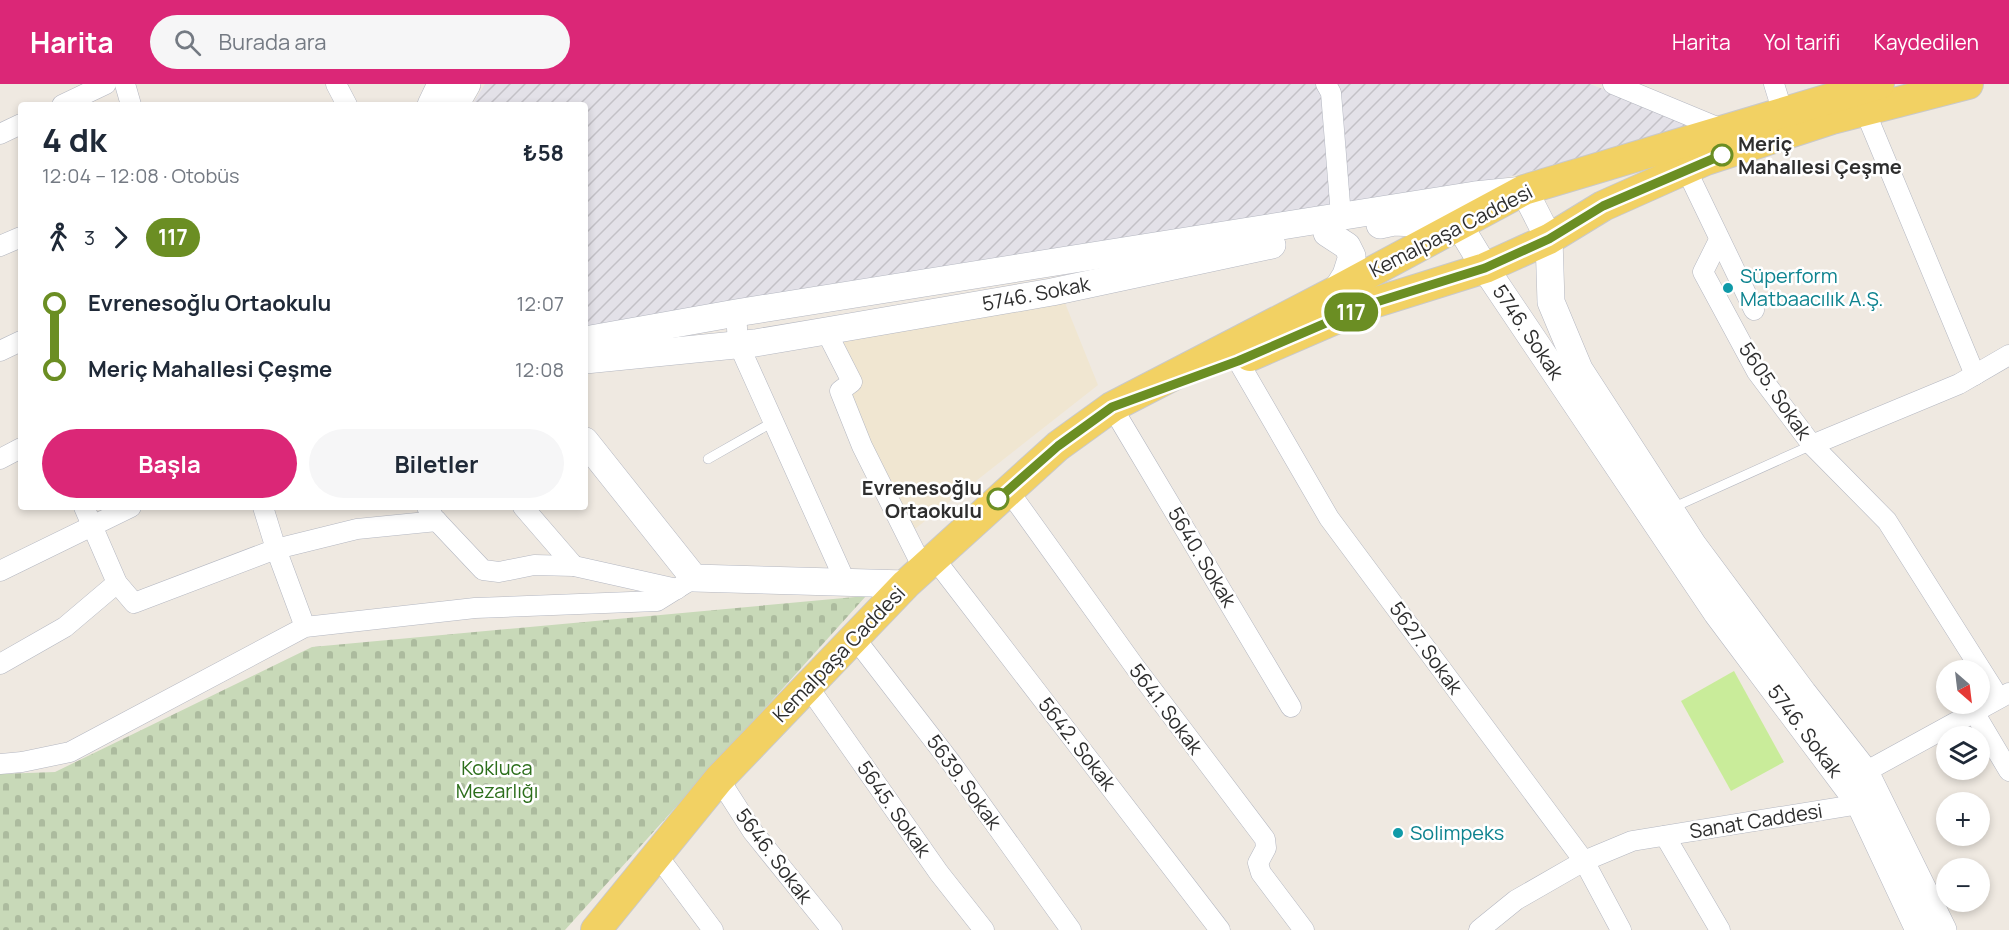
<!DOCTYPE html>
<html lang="tr">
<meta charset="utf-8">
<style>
:root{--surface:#fff;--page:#f6f6f7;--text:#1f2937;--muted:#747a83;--accent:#db2777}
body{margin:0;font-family:Manrope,sans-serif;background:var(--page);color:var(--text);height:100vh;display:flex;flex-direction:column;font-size:22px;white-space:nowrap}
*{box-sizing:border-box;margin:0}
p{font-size:20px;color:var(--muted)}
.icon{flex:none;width:33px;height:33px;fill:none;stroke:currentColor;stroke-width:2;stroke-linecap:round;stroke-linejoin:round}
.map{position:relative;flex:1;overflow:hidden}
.sheet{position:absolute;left:18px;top:18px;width:570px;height:408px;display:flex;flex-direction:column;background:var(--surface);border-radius:6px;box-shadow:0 3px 9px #0003}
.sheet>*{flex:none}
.badge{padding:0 12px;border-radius:20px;font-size:21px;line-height:39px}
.needle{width:39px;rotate:152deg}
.fabs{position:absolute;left:1936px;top:576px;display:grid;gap:12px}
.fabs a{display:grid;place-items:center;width:54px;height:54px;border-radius:50%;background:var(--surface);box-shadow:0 3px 9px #0003;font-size:30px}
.map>.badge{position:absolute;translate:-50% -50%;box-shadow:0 0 0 3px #fff}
.legs{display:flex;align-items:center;gap:9px;height:66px;padding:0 24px;font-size:20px}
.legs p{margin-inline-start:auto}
.headline{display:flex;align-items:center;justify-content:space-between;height:102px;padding:0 24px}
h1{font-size:33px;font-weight:700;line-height:45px}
.primary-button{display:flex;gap:12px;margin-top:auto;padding:12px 24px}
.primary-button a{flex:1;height:69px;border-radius:36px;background:var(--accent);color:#fff;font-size:24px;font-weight:700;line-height:69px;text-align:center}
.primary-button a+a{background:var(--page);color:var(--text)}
ul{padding:0 24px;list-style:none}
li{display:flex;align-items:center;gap:21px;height:66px;font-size:22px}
li i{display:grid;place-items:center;width:9px;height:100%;margin:0 8px;background:currentColor}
li i::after{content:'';width:15px;height:15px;margin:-8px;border:4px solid;border-radius:50%;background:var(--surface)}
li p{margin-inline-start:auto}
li:first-child i{background:linear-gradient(#0000 50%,currentColor 0)}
li:last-child i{background:linear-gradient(currentColor 50%,#0000 0)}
header{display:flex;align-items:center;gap:36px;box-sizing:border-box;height:84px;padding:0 30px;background:var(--accent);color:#fff}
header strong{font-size:28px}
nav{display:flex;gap:33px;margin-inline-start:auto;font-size:21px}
.search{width:420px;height:54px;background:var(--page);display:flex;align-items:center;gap:15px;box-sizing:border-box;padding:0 21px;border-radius:33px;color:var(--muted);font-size:22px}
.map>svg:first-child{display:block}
.industrial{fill:url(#industrial-furrows)}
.education{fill:#f0e6d1}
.cemetery{fill:url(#cemetery-stones)}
.pitch{fill:#c9ec9a}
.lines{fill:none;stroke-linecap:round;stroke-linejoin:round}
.lane-casing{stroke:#b4b7c1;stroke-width:10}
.street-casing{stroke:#b4b7c1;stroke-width:21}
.secondary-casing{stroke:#b4b7c1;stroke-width:28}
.primary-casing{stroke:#c9c9c9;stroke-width:32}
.lane{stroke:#fff;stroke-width:9}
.street{stroke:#fff;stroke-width:20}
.secondary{stroke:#fff;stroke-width:27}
.primary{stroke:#f2d163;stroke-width:30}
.line-1-casing{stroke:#fff;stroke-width:14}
.line-1{stroke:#6b8e23;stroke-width:9}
.stop-1-dot{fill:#fff;stroke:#6b8e23;stroke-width:3}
.culture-dot{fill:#0f9aa8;stroke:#fff;stroke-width:2}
.labels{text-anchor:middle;stroke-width:5;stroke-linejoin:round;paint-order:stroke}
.stop-label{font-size:20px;font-weight:bold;fill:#2e2e2e;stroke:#fff;text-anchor:start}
.street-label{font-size:20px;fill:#2e2e2e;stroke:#fff}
.culture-label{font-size:20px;fill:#0d838f;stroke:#fff;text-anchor:start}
.park-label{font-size:20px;fill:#2c6e1b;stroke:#fff}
</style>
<header>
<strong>Harita</strong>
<div class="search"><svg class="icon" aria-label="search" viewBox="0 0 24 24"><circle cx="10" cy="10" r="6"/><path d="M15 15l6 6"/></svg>Burada ara</div>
<nav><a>Harita</a><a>Yol tarifi</a><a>Kaydedilen</a></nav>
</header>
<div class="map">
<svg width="2009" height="846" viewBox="0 0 2009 846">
<defs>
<pattern id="industrial-furrows" width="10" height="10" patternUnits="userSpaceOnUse" patternTransform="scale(1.5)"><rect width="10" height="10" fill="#e3e1e8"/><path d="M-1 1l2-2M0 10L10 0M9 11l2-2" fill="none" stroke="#c3c1c7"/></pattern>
<pattern id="cemetery-stones" width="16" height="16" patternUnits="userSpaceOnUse" patternTransform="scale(1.5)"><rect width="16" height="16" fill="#c8d9b8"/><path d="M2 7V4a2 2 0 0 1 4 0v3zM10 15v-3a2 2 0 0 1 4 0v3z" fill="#acbb9e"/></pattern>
</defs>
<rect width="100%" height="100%" fill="#efe9e1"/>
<!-- industrial -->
<path class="industrial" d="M485 0H1590L1699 43 1504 94 585 248V21H472Z"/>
<!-- education -->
<path class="education" d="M1063 214 1098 301 911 448 846 313 858 288 840 252Z"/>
<!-- cemetery -->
<path class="cemetery" d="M866 512 565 846H0V690L55 688 312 563Z"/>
<!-- pitch -->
<path class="pitch" d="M1734 587 1784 678 1731 707 1681 617Z"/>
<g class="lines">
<defs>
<g id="lane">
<path d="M708 375 773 338"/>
<path d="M1672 424 1812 361"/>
</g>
<g id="street">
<path d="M125 0 131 21"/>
<path d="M336 0 347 21"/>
<path d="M1326 0 1331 9 1341 132"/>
<path d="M1613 0 1724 46"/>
<path d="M1774 0 1783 29"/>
<path d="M62 21 106 0"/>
<path d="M1865 27 1975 291"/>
<path d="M0 50 21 40"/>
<path d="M1686 85 1754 226"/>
<path d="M1719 156 1703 188 1757 288 1812 361 1959 300 2009 271"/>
<path d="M0 162 21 153"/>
<path d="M736 229 738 259 846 499"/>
<path d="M826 247 852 298 840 307 862 362 923 484"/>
<path d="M0 267 21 257"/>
<path d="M1238 277 1329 434 1584 777 1621 846"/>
<path d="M1112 323 1291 623"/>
<path d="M1812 361 1887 437 1999 614"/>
<path d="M0 375 21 364"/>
<path d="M1008 406 1135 583 1265 755 1266 764 1258 779 1261 789 1304 846"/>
<path d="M84 423 117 499 134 519 276 465 357 445 437 437"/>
<path d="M263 423 276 465 305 543"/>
<path d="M427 423 434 434 483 486 499 488 534 481 574 482 677 505"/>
<path d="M523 423 574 482"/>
<path d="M934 474 1220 846"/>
<path d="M0 487 131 423"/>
<path d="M854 553 952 680 1071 846"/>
<path d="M0 580 65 543 117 499"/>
<path d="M807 601 939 789 984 846"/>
<path d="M1974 628 2009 687"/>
<path d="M0 680 22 678 70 668 305 543 475 524 657 517 694 494"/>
<path d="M719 695 753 748 832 846"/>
<path d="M1665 752 1720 846"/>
<path d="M657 771 713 846"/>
<path d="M1479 846 1516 816 1584 777 1632 757 1860 720 1865 688 2009 609"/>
</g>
<g id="secondary">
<path d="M431 21 441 0"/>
<path d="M455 21 467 0"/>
<path d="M1380 141 1394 138 1459 141 1485 184 1717 529 1860 720 1919 846"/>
<path d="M1327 149 1347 162 1352 172 1346 191 1336 207"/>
<path d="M585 256 736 229 1475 111 1524 106 1549 155 1551 218 1579 285 1693 461 1803 609 1865 688 1943 846"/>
<path d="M585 276 755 259 826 247 1052 208 1272 161"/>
<path d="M585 357 694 494 906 500"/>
</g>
<g id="primary">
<path d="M1250 272 1370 220 1485 184 1549 155 1603 122 1706 76 1832 35 1968 0"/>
<path d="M596 846 719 695 906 500 1058 362 1112 323 1336 207 1524 106 1879 0"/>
</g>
</defs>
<!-- lane casing -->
<use href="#lane" class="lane-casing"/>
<!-- street casing -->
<use href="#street" class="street-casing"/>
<!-- secondary casing -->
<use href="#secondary" class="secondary-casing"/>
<!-- primary casing -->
<use href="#primary" class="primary-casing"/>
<!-- lane -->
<use href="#lane" class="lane"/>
<!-- street -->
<use href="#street" class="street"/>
<!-- secondary -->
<use href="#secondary" class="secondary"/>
<!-- primary -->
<use href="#primary" class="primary"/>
</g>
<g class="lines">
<defs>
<path id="line-1" d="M998 415 1058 362 1112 323 1238 277 1370 220 1485 184 1549 155 1603 122 1722 71"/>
</defs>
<!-- line-1 casing -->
<use href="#line-1" class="line-1-casing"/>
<!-- line-1 -->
<use href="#line-1" class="line-1"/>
</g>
<!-- markers -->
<g class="stop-1-dot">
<circle cx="1722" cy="71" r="10"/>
<circle cx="998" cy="415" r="10"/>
</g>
<g class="culture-dot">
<circle cx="1728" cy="204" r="6"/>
<circle cx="1398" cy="749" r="6"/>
</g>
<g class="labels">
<!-- stop labels -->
<g class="stop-label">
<text x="1738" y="67">Meriç<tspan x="1738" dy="23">Mahallesi Çeşme</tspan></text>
<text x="982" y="411" text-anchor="end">Evrenesoğlu<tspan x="982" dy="23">Ortaokulu</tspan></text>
</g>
<!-- street labels -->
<g class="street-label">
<text transform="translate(1451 147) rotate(-27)" y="7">Kemalpaşa Caddesi</text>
<text transform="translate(1036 210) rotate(-11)" y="7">5746. Sokak</text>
<text transform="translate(1528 248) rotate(56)" y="7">5746. Sokak</text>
<text transform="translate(1775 307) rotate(56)" y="7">5605. Sokak</text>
<text transform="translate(1202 473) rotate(59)" y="7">5640. Sokak</text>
<text transform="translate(1426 564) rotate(54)" y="7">5627. Sokak</text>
<text transform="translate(839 570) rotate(-46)" y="7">Kemalpaşa Caddesi</text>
<text transform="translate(1166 625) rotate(53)" y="7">5641. Sokak</text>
<text transform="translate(1805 647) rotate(53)" y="7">5746. Sokak</text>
<text transform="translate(1077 660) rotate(52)" y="7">5642. Sokak</text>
<text transform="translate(964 698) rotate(54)" y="7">5639. Sokak</text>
<text transform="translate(894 725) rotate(55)" y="7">5645. Sokak</text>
<text transform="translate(1756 737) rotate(-9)" y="7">Sanat Caddesi</text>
<text transform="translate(774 772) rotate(53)" y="7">5646. Sokak</text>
</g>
<!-- culture labels -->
<g class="culture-label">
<text x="1740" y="199">Süperform<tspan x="1740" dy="23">Matbaacılık A.Ş.</tspan></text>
<text x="1410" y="756">Solimpeks</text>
</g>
<!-- park labels -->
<g class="park-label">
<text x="497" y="691">Kokluca<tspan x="497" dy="23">Mezarlığı</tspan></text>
</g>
</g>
</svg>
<div class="fabs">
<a><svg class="needle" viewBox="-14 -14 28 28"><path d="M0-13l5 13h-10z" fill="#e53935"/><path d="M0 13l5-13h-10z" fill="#747a83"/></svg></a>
<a><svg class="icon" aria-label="layers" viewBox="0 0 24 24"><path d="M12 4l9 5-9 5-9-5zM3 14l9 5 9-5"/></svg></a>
<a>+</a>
<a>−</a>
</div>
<b class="badge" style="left:1351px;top:228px;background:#6b8e23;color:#fff">117</b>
<section class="sheet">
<div class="headline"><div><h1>4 dk</h1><p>12:04 – 12:08 · Otobüs</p></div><b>₺58</b></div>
<div class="legs"><svg class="icon" aria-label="walk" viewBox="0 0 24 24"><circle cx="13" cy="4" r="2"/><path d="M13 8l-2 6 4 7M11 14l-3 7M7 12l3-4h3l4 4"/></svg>3<svg class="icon" aria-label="forward" viewBox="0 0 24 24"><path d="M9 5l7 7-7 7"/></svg><b class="badge" style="background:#6b8e23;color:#fff">117</b></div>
<ul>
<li><i style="color:#6b8e23"></i><b>Evrenesoğlu Ortaokulu</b><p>12:07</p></li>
<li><i style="color:#6b8e23"></i><b>Meriç Mahallesi Çeşme</b><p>12:08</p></li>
</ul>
<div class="primary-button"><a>Başla</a><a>Biletler</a></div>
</section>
</div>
